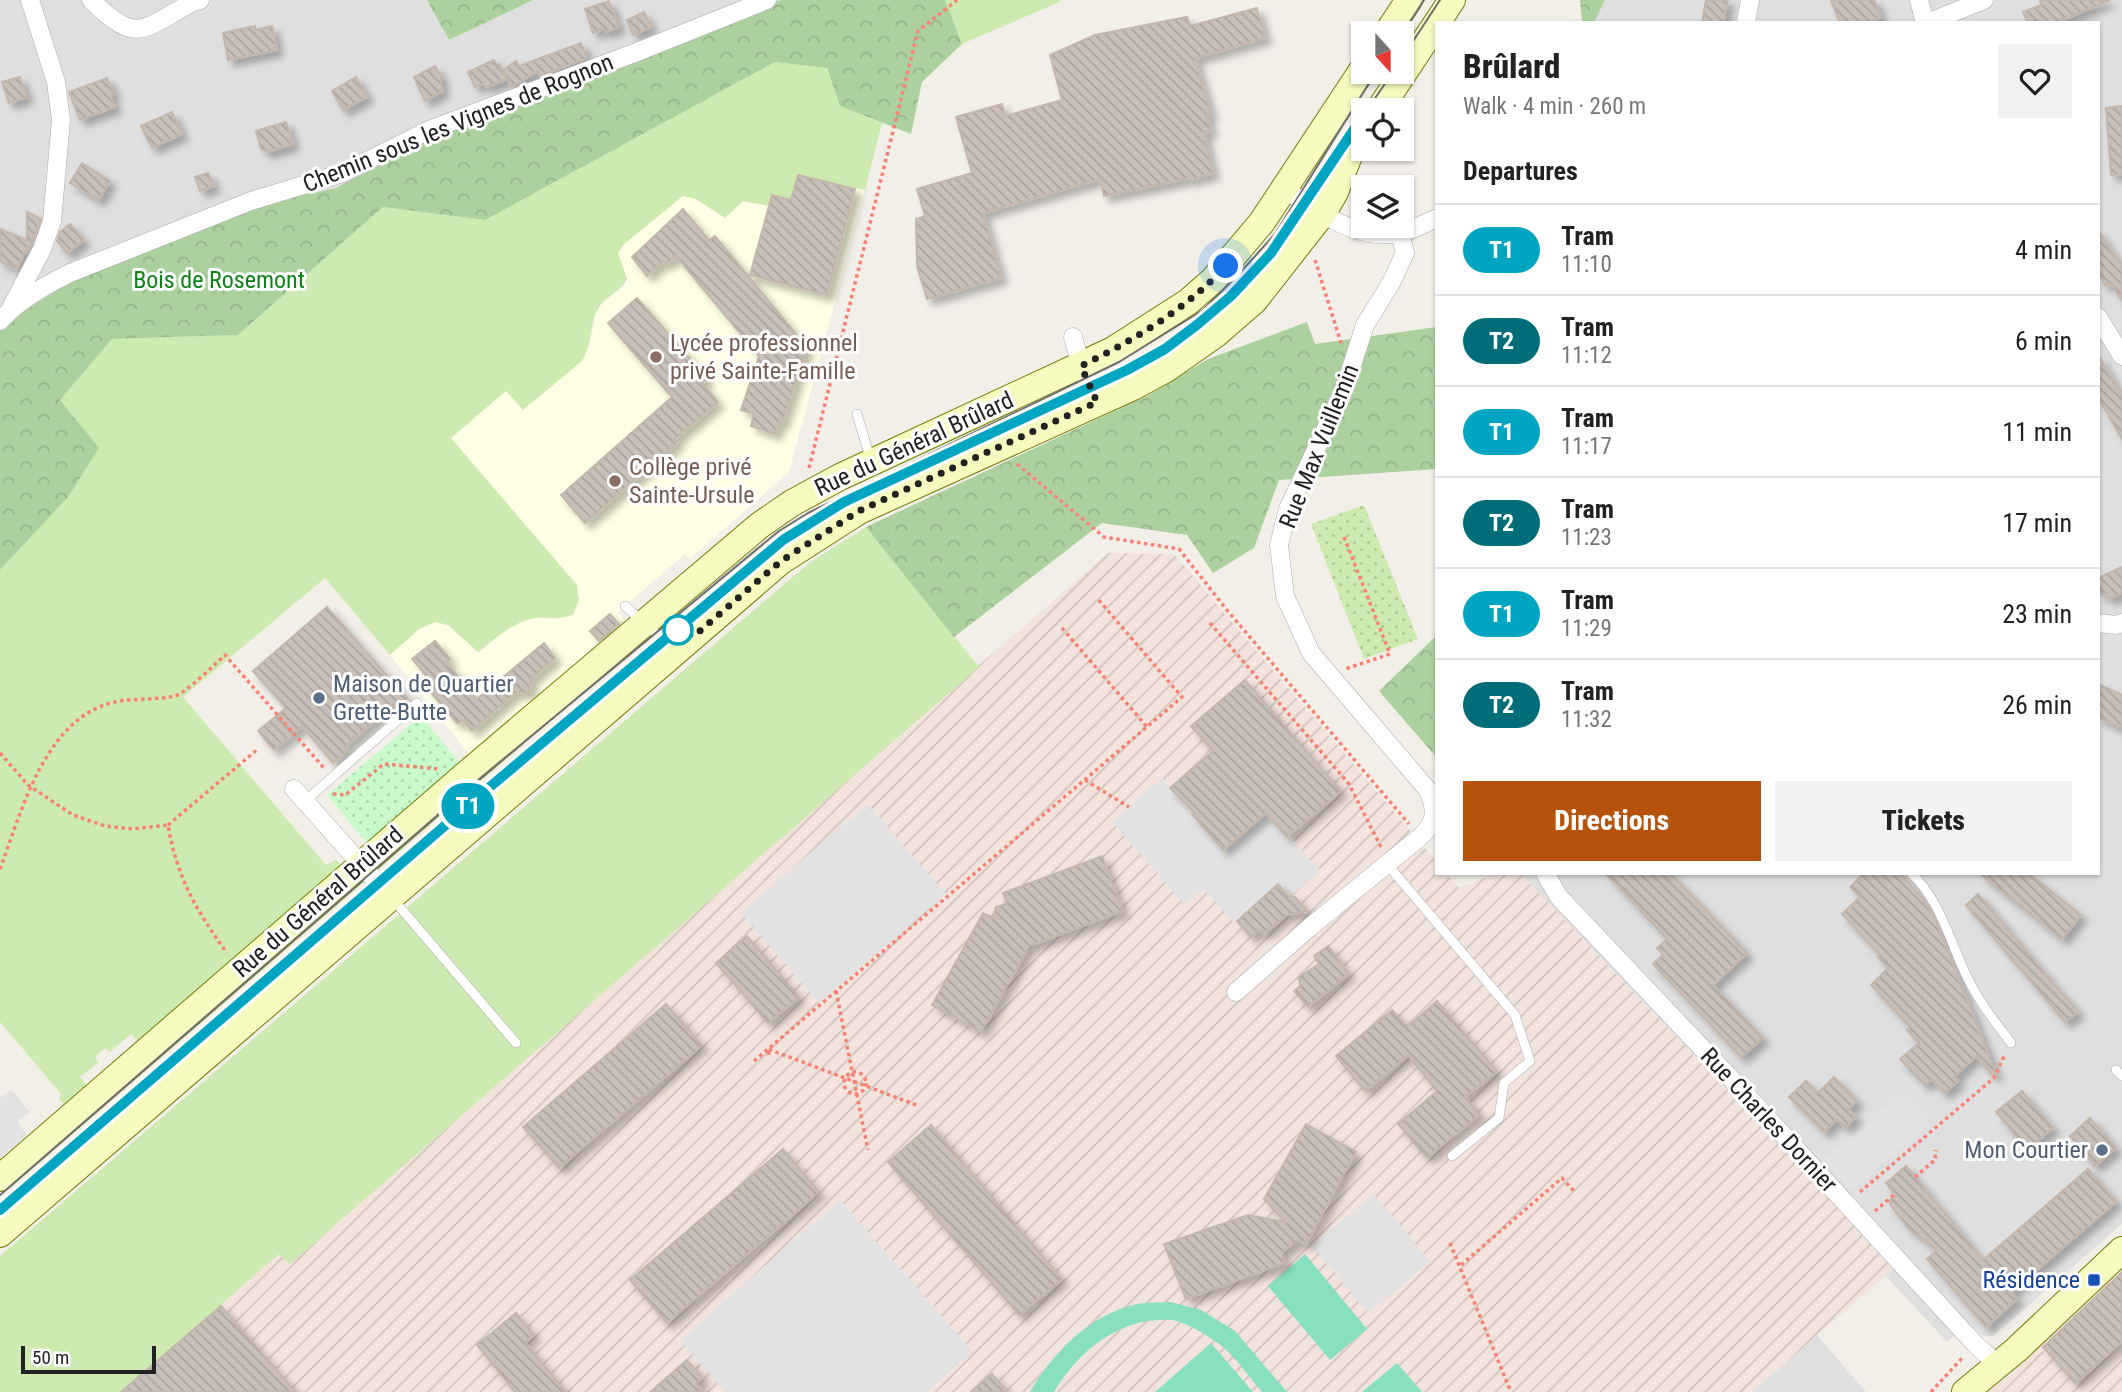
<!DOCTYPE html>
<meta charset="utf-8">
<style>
:root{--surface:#fff;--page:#f2f2f2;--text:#222;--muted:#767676;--line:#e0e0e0;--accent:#b45309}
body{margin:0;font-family:"Roboto Condensed",sans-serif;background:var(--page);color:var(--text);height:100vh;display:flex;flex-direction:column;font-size:26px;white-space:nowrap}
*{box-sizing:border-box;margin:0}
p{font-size:23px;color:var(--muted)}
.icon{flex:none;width:38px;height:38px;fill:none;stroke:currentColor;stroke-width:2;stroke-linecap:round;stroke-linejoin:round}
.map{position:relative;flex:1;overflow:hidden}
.sheet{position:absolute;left:1435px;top:21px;width:665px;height:854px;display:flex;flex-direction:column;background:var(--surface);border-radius:0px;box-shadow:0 2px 5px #0004}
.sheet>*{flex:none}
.badge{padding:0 14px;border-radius:23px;font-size:24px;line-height:46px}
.needle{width:46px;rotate:159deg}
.fabs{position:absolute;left:1351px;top:21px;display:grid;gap:14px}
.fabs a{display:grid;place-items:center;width:63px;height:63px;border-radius:0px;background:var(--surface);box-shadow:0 2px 5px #0004;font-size:35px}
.scale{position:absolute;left:21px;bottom:18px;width:135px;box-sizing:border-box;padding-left:7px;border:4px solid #222;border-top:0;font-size:19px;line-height:24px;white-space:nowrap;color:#222;-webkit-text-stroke:5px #fff;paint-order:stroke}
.you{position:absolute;width:35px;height:35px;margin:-18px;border:5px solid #fff;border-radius:50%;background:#1a73e8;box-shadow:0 0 0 10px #1a73e833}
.map>.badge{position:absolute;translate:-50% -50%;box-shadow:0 0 0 4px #fff}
h2{padding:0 28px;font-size:26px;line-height:63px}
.round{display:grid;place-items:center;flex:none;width:74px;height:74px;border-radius:0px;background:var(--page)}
.summary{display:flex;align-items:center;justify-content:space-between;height:119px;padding:0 28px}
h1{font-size:33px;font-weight:800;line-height:52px}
.primary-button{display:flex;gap:14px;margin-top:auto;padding:14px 28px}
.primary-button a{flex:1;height:80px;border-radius:0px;background:var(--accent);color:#fff;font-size:28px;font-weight:800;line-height:80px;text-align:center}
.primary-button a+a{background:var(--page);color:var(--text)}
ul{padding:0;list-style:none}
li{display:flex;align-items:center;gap:21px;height:91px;padding:0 28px;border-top:2px solid var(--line)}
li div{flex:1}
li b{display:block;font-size:26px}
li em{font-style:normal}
li .badge{min-width:77px;font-weight:700;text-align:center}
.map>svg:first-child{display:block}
.residential{fill:#e0dfdf}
.education{fill:#ffffe5}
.military{fill:url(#military-furrows)}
.grass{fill:#cdebb0}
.forest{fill:url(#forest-crowns)}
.park{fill:url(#park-dots)}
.garden{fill:url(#garden-dots)}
.pitch{fill:#88e0be}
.parking{fill:#e2e2e2}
.building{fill:url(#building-back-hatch);stroke:#c4b6ab;stroke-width:2;filter:url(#shadow)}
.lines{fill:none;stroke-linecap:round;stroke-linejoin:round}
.lane-casing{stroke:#a9a9a9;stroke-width:10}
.street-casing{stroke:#a9a9a9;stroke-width:19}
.secondary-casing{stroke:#707d05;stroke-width:28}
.path{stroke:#fa8072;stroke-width:3.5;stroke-dasharray:3.5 3.5;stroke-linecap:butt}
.lane{stroke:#fff;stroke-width:9}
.street{stroke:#fff;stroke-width:18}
.secondary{stroke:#f7fabf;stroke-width:26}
.tram{stroke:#707070;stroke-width:2}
.line-casing{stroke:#fff;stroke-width:16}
.line{stroke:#00a5c2;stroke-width:10}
.walk{stroke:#222;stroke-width:7;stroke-dasharray:0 12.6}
.education-dot{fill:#8d6e63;stroke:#fff;stroke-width:2.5}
.stop-dot{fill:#fff;stroke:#00a5c2;stroke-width:3.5}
.service-dot{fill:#5c6f8a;stroke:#fff;stroke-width:2.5}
.transit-dot{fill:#1a4fb4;stroke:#fff;stroke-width:2.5}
.labels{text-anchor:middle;stroke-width:6;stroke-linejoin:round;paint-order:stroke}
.street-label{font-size:24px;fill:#222;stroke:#fff}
.park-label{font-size:24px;fill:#0c8416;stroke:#fff}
.education-label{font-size:24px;fill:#785e54;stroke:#fff;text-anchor:start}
.service-label{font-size:24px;fill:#4e5e75;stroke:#fff;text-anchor:start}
.transit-label{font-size:24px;fill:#164399;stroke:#fff;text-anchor:end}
</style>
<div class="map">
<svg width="2122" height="1392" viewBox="0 0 2122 1392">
<defs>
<pattern id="military-furrows" width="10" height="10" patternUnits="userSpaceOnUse" patternTransform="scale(1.75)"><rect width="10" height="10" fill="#f3e3dd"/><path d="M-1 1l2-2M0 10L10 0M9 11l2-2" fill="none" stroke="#d0c2bd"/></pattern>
<pattern id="forest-crowns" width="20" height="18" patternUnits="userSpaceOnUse" patternTransform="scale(1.75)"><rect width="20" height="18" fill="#add19e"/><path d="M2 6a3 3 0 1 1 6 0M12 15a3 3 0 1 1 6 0" fill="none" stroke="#95b388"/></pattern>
<pattern id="park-dots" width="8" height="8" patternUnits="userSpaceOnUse" patternTransform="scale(1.75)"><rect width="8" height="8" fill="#c8facc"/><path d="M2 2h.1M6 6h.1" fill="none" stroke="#acd6af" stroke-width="1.8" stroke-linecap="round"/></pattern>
<pattern id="garden-dots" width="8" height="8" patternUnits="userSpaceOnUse" patternTransform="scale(1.75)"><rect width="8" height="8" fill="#cdebb0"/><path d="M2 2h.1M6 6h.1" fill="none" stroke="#b0c997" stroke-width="1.8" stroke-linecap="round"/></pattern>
<pattern id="building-back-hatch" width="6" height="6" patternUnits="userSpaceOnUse" patternTransform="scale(1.75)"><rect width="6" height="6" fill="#c7bfb8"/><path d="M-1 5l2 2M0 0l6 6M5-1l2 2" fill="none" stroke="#aba49e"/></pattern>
<filter id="shadow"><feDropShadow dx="6" dy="6" stdDeviation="3.5" flood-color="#0004"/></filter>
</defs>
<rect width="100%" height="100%" fill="#f2efe9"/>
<!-- residential -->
<g class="residential">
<path d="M0 0H427L449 40 533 0H781L430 137 336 188 272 202 0 329Z"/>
<path d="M1605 0H2122V1224L1993 1336H1983L1969 1323 1947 1342 1886 1276 1896 1266 1520 873H2098V23H1594Z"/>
<path d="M1817 1335 1866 1392H1752Z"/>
</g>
<!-- education -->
<path class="education" d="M798 175 865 190 789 472 690 559 685 554 618 612 625 621 469 754 390 655 419 629 435 622 448 625 479 652 511 626 536 618 559 619 577 585 450 438 506 390 523 409 591 340 595 316 600 305 623 287 627 279 618 253 623 245 668 207 683 196 696 199 725 218 743 201 769 206 772 195Z"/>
<!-- military -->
<g class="military">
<path d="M1108 553 1174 554 1437 862V873H1446L1459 888 1497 873H1520L1896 1267 1752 1392H121L280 1253 290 1264Z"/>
<path d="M2122 1269V1392H1983L2039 1342Z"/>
</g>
<!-- grass -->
<g class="grass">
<path d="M945 0H1059L1060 2 962 44Z"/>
<path d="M775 62 827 68 840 106 882 123 865 190 799 175 791 200 772 196 769 206 743 201 725 218 696 199 683 196 623 245 618 253 627 279C620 292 606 296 599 307 589 323 593 344 582 361L523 410 506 391 451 438 577 585 579 600 573 615C557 620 548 616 534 618 512 623 496 638 478 652L448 625 435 622 419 629 390 655 325 578 183 697 326 865 336 860 340 863 339 868 137 1041 131 1034 110 1052 105 1048 95 1057 99 1062 80 1077 87 1085 64 1104 59 1099 61 1094 0 1022V570L68 497 60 400 112 339 238 335 383 207 485 220Z"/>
<path d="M866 527 979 667 290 1264 279 1254 121 1392H0V1256L809 563Z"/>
</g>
<!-- forest -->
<g class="forest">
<path d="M427 0H533L449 40Z"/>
<path d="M781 0H945L962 44 922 82 911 134 840 106 827 68 775 62 485 220 383 207 238 335 112 339 60 400 99 448 68 497 0 570V329L3 325 74 279 272 202 336 188 430 137Z"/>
<path d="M1580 0H1605L1594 23 1582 21Z"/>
<path d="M1307 322 1315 344 1437 327V469L1279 480 1254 548 1213 573 1187 535 1102 523 954 637 866 527 1149 395 1208 359Z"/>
<path d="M1437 635V758L1379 691Z"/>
</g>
<!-- park -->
<path class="park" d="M421 716 461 764 367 843 327 795Z"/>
<!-- garden -->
<path class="garden" d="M1364 505 1418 639 1364 659 1311 524Z"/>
<!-- pitch -->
<g class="pitch">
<path d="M1305 1254 1367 1329 1330 1360 1268 1286Z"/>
<path d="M1170 1302 1201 1310 1235 1331 1287 1392H1262C1250 1378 1238 1360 1223 1347 1212 1338 1185 1321 1171 1320 1121 1316 1078 1351 1054 1392H1030C1053 1352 1091 1314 1137 1304 1148 1302 1160 1303 1170 1302Z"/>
<path d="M1211 1343 1253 1392H1155Z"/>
<path d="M1397 1363 1422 1392H1362Z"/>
</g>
<!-- parking -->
<g class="parking">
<path d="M1162 778 1223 849 1266 812 1320 870 1291 896 1278 884 1233 922 1208 893 1203 890 1184 904 1112 822Z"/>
<path d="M867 804 946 894 819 1003 741 913Z"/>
<path d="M11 1090 30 1112 17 1122 27 1135 0 1158V1098Z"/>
<path d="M1902 1092 1930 1123 1850 1192 1823 1160Z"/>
<path d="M1374 1194 1430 1262 1368 1313 1312 1246Z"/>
<path d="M840 1200 973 1352 927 1392H725L680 1340Z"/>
</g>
<!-- building -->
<g class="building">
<path d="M1706 0H1728L1723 23H1702Z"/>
<path d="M1831 0H1874L1881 17 1869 23H1840Z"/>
<path d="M2040 0H2110L2056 23H2028L2023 12 2041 5Z"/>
<path d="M609 1 619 27 606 32 604 29 593 33 585 9Z"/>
<path d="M1257 8 1265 38 1195 58 1211 115 1207 116 1211 131 1204 133 1213 173 1191 180 1190 178 1104 196 1100 179 983 213 1001 278 927 299 917 266 916 219 925 216 917 189 972 173 956 117 1002 104 1005 116 1062 100 1050 55 1095 35 1187 17 1190 26Z"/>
<path d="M644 12 651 27 633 35 627 20Z"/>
<path d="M255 26V30L272 26 277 50 228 60 223 33Z"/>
<path d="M581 43 587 58 540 76 538 71 511 87 503 70 516 61 519 66Z"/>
<path d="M494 60 497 65 499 64 507 79 487 87 484 83 475 87 468 72Z"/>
<path d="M435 66 442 79 440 81 443 91 425 101 414 77Z"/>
<path d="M20 77 27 97 9 103 2 82Z"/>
<path d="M356 77 367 97 343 110 332 91Z"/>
<path d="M107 78 114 94 110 95 115 107 80 120 69 92Z"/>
<path d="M2122 106V174L2111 175 2106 108Z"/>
<path d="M172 112 182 134 152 148 141 126Z"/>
<path d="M286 122 293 144 268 152 261 149 256 131Z"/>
<path d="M82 163 110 181 99 200 70 183Z"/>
<path d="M208 173 214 186 200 191 195 177Z"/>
<path d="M798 175 855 189 827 295 750 275 772 195 791 200Z"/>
<path d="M683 209 709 240 715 236 807 347 782 423 779 422 775 434 751 426 754 414 741 410 759 356 676 256 666 264 663 261 647 276 632 257Z"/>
<path d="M27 212 41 219 31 245 27 253V247L17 269 0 261V229L27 240Z"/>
<path d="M70 224 84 240 67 253 57 241 60 232Z"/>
<path d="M2098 230 2122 268V301L2111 283 2106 286 2098 273Z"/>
<path d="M637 298 707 378 702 383 718 402 675 439 678 442 585 523 561 495 672 397 608 323Z"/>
<path d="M2098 355 2122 397V439L2098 397Z"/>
<path d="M2122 567V593L2110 599 2107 593 2102 595 2098 588V578Z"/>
<path d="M327 607 408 699 396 708 393 705 345 747 348 750 333 763 302 726 274 750 258 731 286 708 253 671Z"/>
<path d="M610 614 619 624 599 641 590 631Z"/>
<path d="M435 641 450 659 446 662 477 699 544 643 555 658 532 678 529 693 516 692 472 731 463 720 458 724 428 689 433 684 412 659Z"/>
<path d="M1245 680 1341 791 1287 837 1266 813 1223 850 1192 814 1194 812 1170 788 1213 751 1191 726Z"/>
<path d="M2098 684 2122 695V728L2098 717Z"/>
<path d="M1102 856 1123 911 1029 946 981 1032 932 1005 983 913 993 918 996 907 1007 904 1003 893Z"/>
<path d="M1605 873H1670L1747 953 1713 985 1763 1038 1741 1057 1653 964 1663 955 1657 948 1667 939Z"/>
<path d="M1864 873H1901L1924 900 1937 924 1996 1074 1993 1076 1976 1056 1954 1077 1958 1081 1945 1093 1931 1079 1925 1085 1900 1059 1919 1043 1907 1030 1910 1027 1871 985 1888 968 1878 957 1880 955 1842 914 1860 897 1850 887Z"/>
<path d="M1979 873H2028L2081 915 2062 939Z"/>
<path d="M1278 884 1288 896 1295 897 1307 911 1287 915 1264 933 1258 930 1251 937 1237 921Z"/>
<path d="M1978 894 2078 1012 2065 1022 1966 905Z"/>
<path d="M747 936 799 997 768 1023 716 963Z"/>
<path d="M1328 946 1349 973 1308 1007 1294 991 1300 986 1299 977 1319 964 1314 956Z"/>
<path d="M1437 1001 1497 1071 1465 1097 1480 1114 1427 1158 1398 1124 1437 1091 1408 1055 1365 1091 1336 1056 1392 1010 1407 1027Z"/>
<path d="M666 1004 702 1045 559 1168 523 1127Z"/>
<path d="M1834 1077 1857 1101 1848 1109 1856 1117 1845 1127 1837 1119 1824 1132 1789 1097 1806 1081 1818 1093Z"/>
<path d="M2022 1091 2053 1128 2027 1149 1996 1112Z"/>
<path d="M2090 1118 2116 1148 2095 1166 2070 1136Z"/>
<path d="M1306 1124 1356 1152 1306 1244 1298 1240 1282 1253 1284 1263 1186 1299 1164 1244 1248 1215 1285 1222 1264 1199Z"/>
<path d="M931 1125 1062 1279 1019 1315 888 1162Z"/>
<path d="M783 1149 819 1192 667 1323 630 1280Z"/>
<path d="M1906 1166 1983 1260 2088 1169 2116 1202 2011 1292 2017 1299 1986 1327 1927 1259 1937 1250 1909 1229 1892 1207 1889 1201 1896 1195 1886 1183Z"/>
<path d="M2122 1272V1342L2075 1383 2043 1347Z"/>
<path d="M221 1306 296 1392H121Z"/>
<path d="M516 1313 534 1335 525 1342 566 1392H515L477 1345Z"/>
<path d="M687 1360 703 1378 696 1384 703 1392H650Z"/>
<path d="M992 1374 1008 1392H971Z"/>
</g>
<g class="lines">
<defs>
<g id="lane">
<path d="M857 414 871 461"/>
<path d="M625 606 675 650"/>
<path d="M305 801 417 703"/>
<path d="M1387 864 1515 1015 1530 1061 1504 1083 1499 1118 1452 1156"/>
<path d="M1911 873C1941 901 1950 943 1968 979 1980 1003 1995 1022 2011 1043"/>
<path d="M392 898 516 1043"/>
<path d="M2116 1070 2122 1076"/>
</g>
<g id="street">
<path d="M91 0C138 46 142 29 193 2L200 0"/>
<path d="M1919 0 1925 23"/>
<path d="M1746 23 1750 0"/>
<path d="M1927 23 1984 0"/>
<path d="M1283 188C1316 211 1359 242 1400 233 1413 230 1425 223 1437 218"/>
<path d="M11 308 42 249 52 221 61 120 56 82 30 0"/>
<path d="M2098 317 2122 356"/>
<path d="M0 321C19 300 44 286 70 273L251 201 343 173 429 130 637 52 767 0"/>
<path d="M1073 337 1081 366 1097 402"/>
<path d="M2098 623 2116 625 2122 623"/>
<path d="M294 789 391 898"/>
<path d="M1545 873 1559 897 1752 1101 1975 1344 1997 1364"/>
<path d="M1236 992 1310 927 1420 837C1437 822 1437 809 1427 789L1311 653 1285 596 1279 545 1288 509 1344 390 1365 325 1391 283 1405 253 1400 233"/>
</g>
<g id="secondary">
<path d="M1387 33 1409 0"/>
<path d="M1379 110 1452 0"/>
<path d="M0 1178 471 770 760 525 792 503 840 477 1113 350 1188 302 1213 280 1262 222 1363 69"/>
<path d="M0 1234 781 561 859 511 1133 387 1166 369 1216 334 1254 301 1323 213 1335 192 1350 153 1363 134"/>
<path d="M1965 1392 2016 1350 2122 1250"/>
</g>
</defs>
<!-- lane casing -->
<use href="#lane" class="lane-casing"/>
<!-- street casing -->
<use href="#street" class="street-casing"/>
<!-- secondary casing -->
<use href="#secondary" class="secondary-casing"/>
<!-- path -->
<g class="path">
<path d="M1315 260 1341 343"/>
<path d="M1017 464 1104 537 1179 549 1226 609 1409 824"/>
<path d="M809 468 918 31 957 0"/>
<path d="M1344 537 1390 654 1345 669"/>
<path d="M1210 623 1349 784 1381 847"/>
<path d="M1062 628 1147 727"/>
<path d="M0 753 28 785 73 815 105 826 132 829 168 825C177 878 196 910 227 953"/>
<path d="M1085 780 1129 807"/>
<path d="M333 794 345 795 384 764 440 769"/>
<path d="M168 825 258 749"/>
<path d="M0 869C21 813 43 725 107 704 129 697 153 701 175 696 186 693 215 664 225 655L324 768"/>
<path d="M836 991 868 1150"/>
<path d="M769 1055 768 1049 919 1106"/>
<path d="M754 1061 1182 697 1097 598"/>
<circle cx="855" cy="1083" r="11"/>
<path d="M1915 1177 1935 1160 1936 1150"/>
<path d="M1860 1192 1994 1078 2005 1054"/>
<path d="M1875 1211 1895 1194"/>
<path d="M1450 1243 1511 1392"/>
<path d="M1461 1265 1562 1178 1575 1192"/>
<path d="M1931 1392 1964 1356"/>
</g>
<!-- lane -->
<use href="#lane" class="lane"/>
<!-- street -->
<use href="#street" class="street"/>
<!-- secondary -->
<use href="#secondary" class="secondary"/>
<!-- tram -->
<g class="tram">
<path d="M1402 34 1424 0"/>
<path d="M1402 58 1440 0"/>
<path d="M1367 110 1393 72"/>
<path d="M1325 174 1363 116"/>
<path d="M1073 396 1165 349 1197 325"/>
<path d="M0 1195 478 780 779 531 808 513 1119 362 1203 310 1238 275 1275 234 1376 72"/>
<path d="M0 1210 486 791 731 584"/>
</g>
</g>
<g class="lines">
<defs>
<path id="line" d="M0 1210 485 791 783 540 844 502 1127 370 1165 349 1198 324 1231 296 1271 253 1363 116"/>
</defs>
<!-- line casing -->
<use href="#line" class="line-casing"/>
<!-- line -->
<use href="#line" class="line"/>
<!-- walk -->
<path class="walk" d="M678 630 694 636 781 561 859 511 1097 402 1081 366C1134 340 1185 310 1226 266"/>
</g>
<!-- markers -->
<g class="education-dot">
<circle cx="656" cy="357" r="7"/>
<circle cx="615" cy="481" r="7"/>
</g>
<circle class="stop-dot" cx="678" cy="630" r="14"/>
<g class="service-dot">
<circle cx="319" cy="698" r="7"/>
<circle cx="2102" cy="1150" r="7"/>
</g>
<rect class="transit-dot" x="2087" y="1273" width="14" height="14" rx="3.5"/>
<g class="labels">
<!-- street labels -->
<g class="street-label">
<text transform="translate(458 123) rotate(-22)" y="8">Chemin sous les Vignes de Rognon</text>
<text transform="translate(914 444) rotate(-25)" y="8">Rue du Général Brûlard</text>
<text transform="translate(1319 446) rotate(-68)" y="8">Rue Max Vuillemin</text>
<text transform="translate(318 902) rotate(-41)" y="8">Rue du Général Brûlard</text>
<text transform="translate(1769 1120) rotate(47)" y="8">Rue Charles Dornier</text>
</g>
<!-- park labels -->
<g class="park-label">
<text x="219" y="288">Bois de Rosemont</text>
</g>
<!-- education labels -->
<g class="education-label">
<text x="670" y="351">Lycée professionnel<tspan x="670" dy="28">privé Sainte-Famille</tspan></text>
<text x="629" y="475">Collège privé<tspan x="629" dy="28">Sainte-Ursule</tspan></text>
</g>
<!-- service labels -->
<g class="service-label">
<text x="333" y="692">Maison de Quartier<tspan x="333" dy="28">Grette-Butte</tspan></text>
<text x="2088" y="1158" text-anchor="end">Mon Courtier</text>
</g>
<!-- transit labels -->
<g class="transit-label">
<text x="2080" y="1288">Résidence</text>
</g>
</g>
</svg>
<div class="fabs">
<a><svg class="needle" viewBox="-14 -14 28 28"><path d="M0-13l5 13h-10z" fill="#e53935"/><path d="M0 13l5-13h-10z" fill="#767676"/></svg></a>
<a><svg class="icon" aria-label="locate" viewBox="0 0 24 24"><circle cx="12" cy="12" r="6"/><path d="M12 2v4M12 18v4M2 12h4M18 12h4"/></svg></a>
<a><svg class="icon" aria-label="layers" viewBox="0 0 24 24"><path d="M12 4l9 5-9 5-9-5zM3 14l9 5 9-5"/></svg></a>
</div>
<div class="scale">50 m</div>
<div class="you" style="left:1226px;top:266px"></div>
<b class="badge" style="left:468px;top:806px;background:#00a5c2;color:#fff">T1</b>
<section class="sheet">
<div class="summary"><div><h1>Brûlard</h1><p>Walk · 4 min · 260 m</p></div><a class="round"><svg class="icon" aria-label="heart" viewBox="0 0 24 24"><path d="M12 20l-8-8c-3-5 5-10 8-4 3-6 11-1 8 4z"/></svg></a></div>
<h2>Departures</h2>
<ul>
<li><span class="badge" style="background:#00a5c2;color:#fff">T1</span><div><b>Tram</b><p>11:10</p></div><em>4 min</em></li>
<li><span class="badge" style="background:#006d78;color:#fff">T2</span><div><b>Tram</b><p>11:12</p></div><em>6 min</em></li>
<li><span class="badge" style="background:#00a5c2;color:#fff">T1</span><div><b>Tram</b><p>11:17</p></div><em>11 min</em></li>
<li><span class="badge" style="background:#006d78;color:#fff">T2</span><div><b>Tram</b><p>11:23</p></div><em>17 min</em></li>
<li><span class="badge" style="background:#00a5c2;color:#fff">T1</span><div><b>Tram</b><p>11:29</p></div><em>23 min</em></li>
<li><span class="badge" style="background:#006d78;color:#fff">T2</span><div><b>Tram</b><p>11:32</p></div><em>26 min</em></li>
</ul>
<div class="primary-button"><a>Directions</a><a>Tickets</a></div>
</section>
</div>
